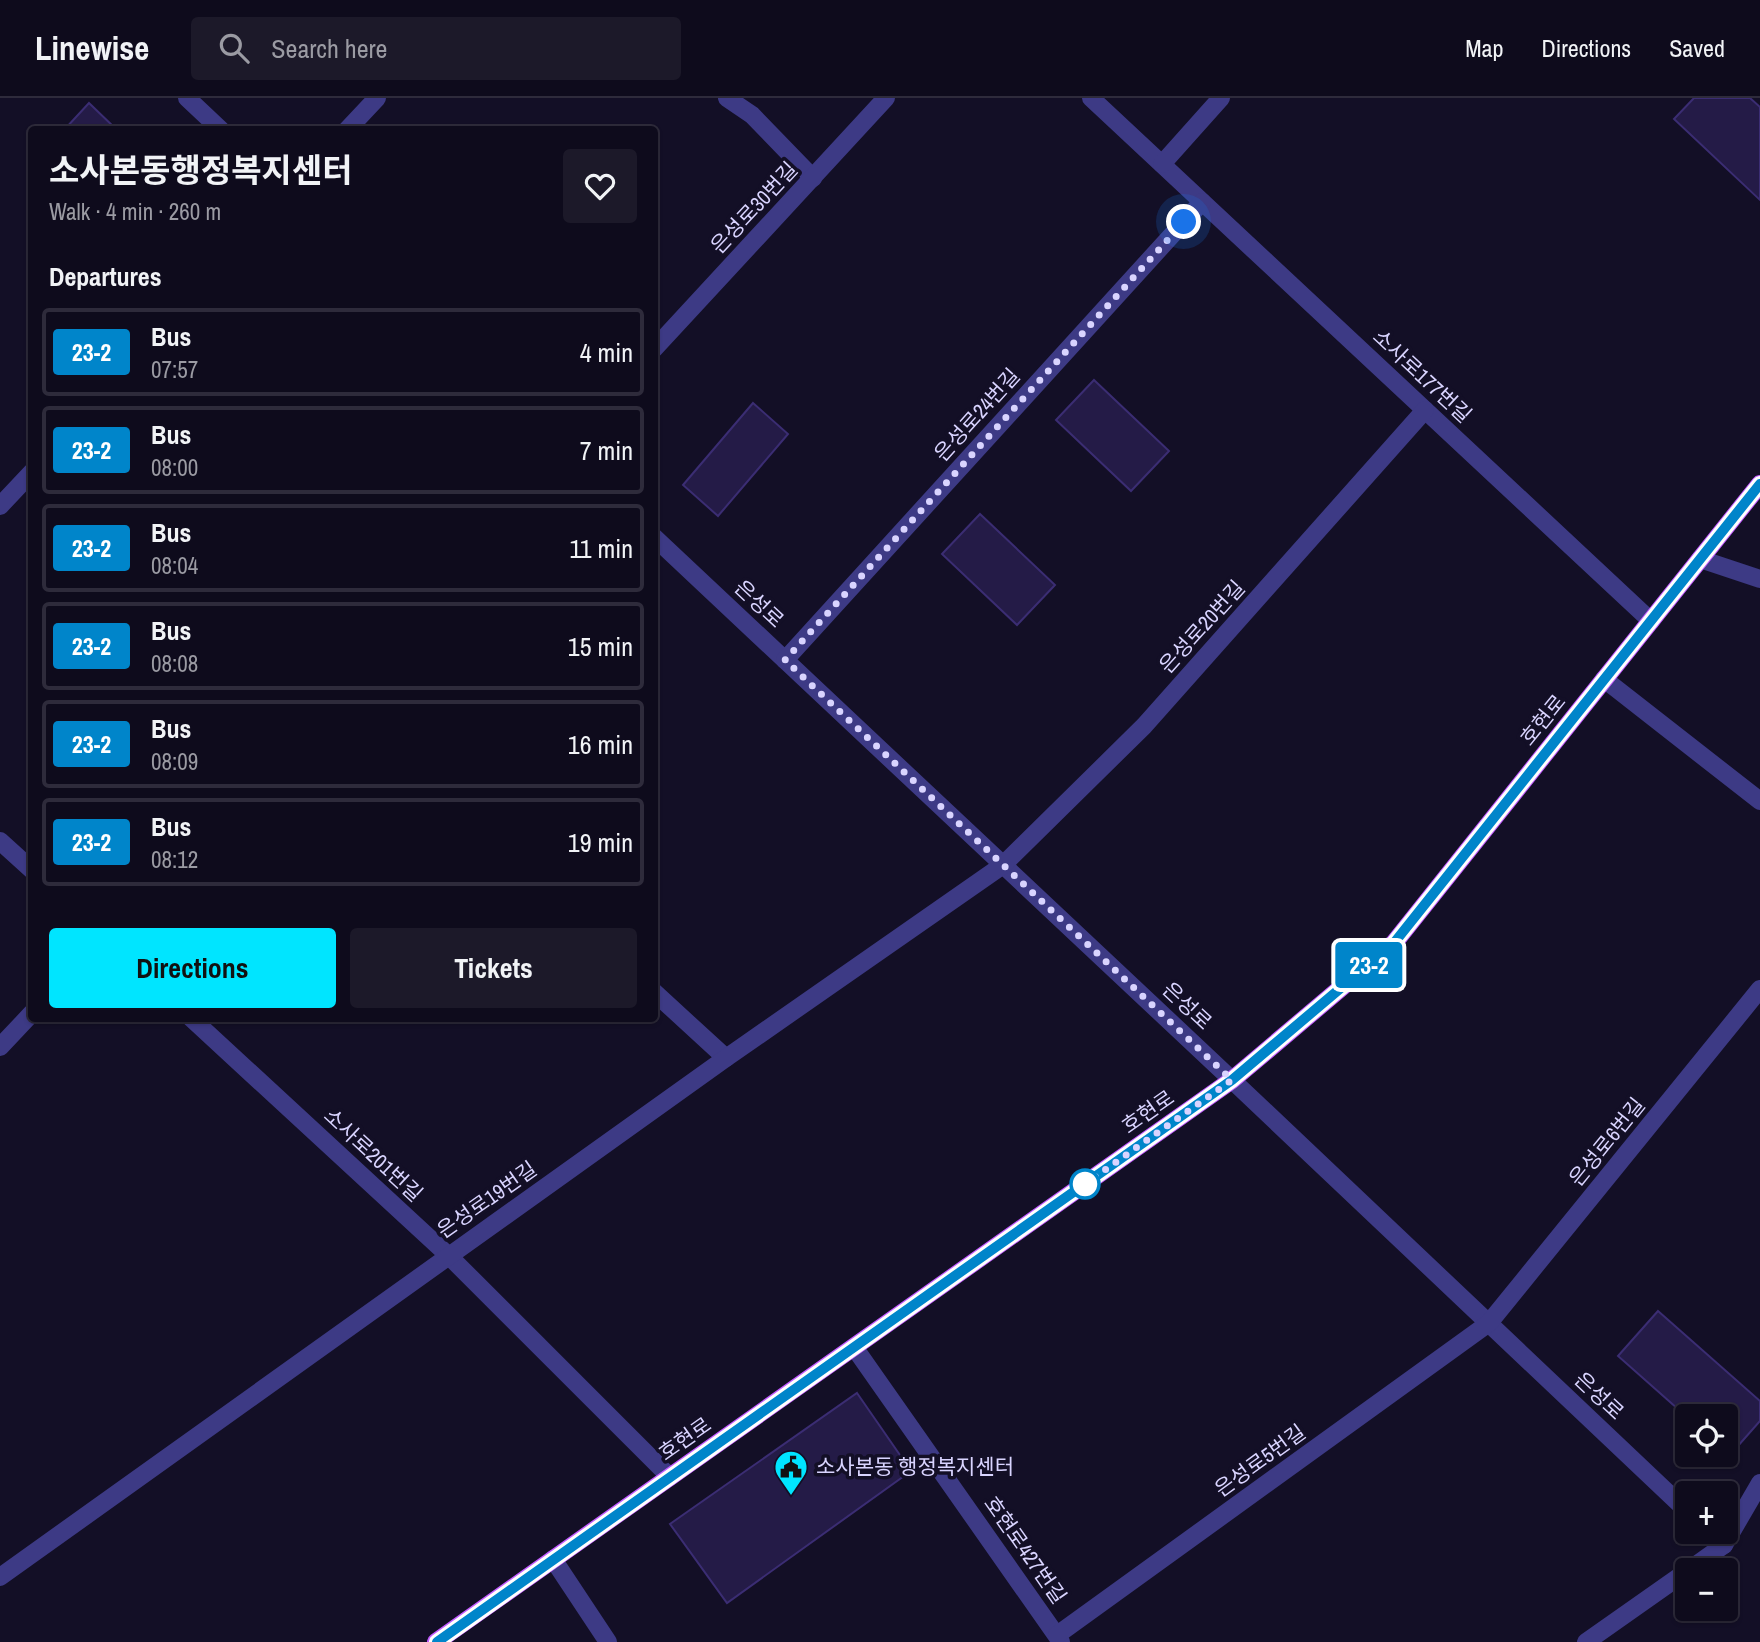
<!DOCTYPE html>
<meta charset="utf-8">
<style>
:root{--surface:#0e0b1c;--page:#1c1929;--text:#f1f3f6;--muted:#9b9ba3;--line:#2e2b3b;--accent:#00e5ff}
body{margin:0;font-family:"Archivo Narrow","Noto Sans KR",sans-serif;background:var(--page);color:var(--text);height:100vh;display:flex;flex-direction:column;font-size:26px;white-space:nowrap}
*{box-sizing:border-box;margin:0}
p{font-size:23px;color:var(--muted)}
.icon{flex:none;width:38px;height:38px;fill:none;stroke:currentColor;stroke-width:2;stroke-linecap:round;stroke-linejoin:round}
.map{position:relative;flex:1;overflow:hidden}
.details{position:absolute;left:28px;top:28px;width:630px;height:896px;display:flex;flex-direction:column;background:var(--surface);border-radius:7px;box-shadow:0 2px 5px #0004,0 0 0 2px var(--line)}
.details>*{flex:none}
.badge{padding:0 14px;border-radius:5px;font-size:24px;line-height:46px}
.fabs{position:absolute;left:1675px;top:1306px;display:grid;gap:14px}
.fabs a{display:grid;place-items:center;width:63px;height:63px;border-radius:7px;background:var(--surface);box-shadow:0 2px 5px #0004,0 0 0 2px var(--line);font-size:35px}
.you{position:absolute;width:35px;height:35px;margin:-18px;border:5px solid #fff;border-radius:50%;background:#1a73e8;box-shadow:0 0 0 10px #1a73e833}
.map>.badge{position:absolute;translate:-50% -50%;box-shadow:0 0 0 4px #fff}
h2{padding:0 21px;font-size:26px;line-height:63px}
.round{display:grid;place-items:center;flex:none;width:74px;height:74px;border-radius:7px;background:var(--page)}
.overview{display:flex;align-items:center;justify-content:space-between;height:119px;padding:0 21px}
h1{font-size:33px;font-weight:700;line-height:52px}
.button{display:flex;gap:14px;margin-top:auto;padding:14px 21px}
.button a{flex:1;height:80px;border-radius:7px;background:var(--accent);color:#111;font-size:28px;font-weight:700;line-height:80px;text-align:center}
.button a+a{background:var(--page);color:var(--text)}
ul{padding:0;list-style:none}
li{display:flex;align-items:center;gap:21px;height:88px;margin:0 14px 10px;padding:0 7px;border:4px solid var(--line);border-radius:7px}
li div{flex:1}
li b{display:block;font-size:26px}
li em{font-style:normal}
li .badge{min-width:77px;font-weight:700;text-align:center}
header{display:flex;align-items:center;gap:42px;box-sizing:border-box;height:98px;padding:0 35px;background:var(--surface);border-bottom:2px solid var(--line)}
header strong{font-size:33px}
nav{display:flex;gap:38px;margin-inline-start:auto;font-size:24px}
.search{width:490px;height:63px;background:var(--page);display:flex;align-items:center;gap:18px;box-sizing:border-box;padding:0 24px;border-radius:7px;color:var(--muted);font-size:26px}
.map>svg:first-child{display:block}
.building{fill:#241b47;stroke:#3b2d73;stroke-width:2}
.lines{fill:none;stroke-linecap:round;stroke-linejoin:round}
.minor{stroke:#3d3a85;stroke-width:18}
.major{stroke:#c25bff;stroke-width:18}
.line-casing{stroke:#fff;stroke-width:16}
.line{stroke:#0085ca;stroke-width:10}
.walk{stroke:#d9d4ff;stroke-width:7;stroke-dasharray:0 12.6}
.stop-dot{fill:#fff;stroke:#0085ca;stroke-width:3.5}
.labels{text-anchor:middle;stroke-width:7;stroke-linejoin:round;paint-order:stroke}
.street-label{font-size:21px;fill:#d9d4ff;stroke:#130f26}
.poi-label{font-size:21px;fill:#d9d4ff;stroke:#130f26;text-anchor:start}
</style>
<header>
<strong>Linewise</strong>
<div class="search"><svg class="icon" aria-label="search" viewBox="0 0 24 24"><circle cx="10" cy="10" r="6"/><path d="M15 15l6 6"/></svg>Search here</div>
<nav><a>Map</a><a>Directions</a><a>Saved</a></nav>
</header>
<div class="map">
<svg width="1760" height="1544" viewBox="0 0 1760 1544">
<rect width="100%" height="100%" fill="#130f26"/>
<!-- building -->
<g class="building">
<path d="M1694 0H1750L1760 9V102L1674 21Z"/>
<path d="M89 5 117 32H64Z"/>
<path d="M1094 282 1169 353 1131 393 1056 322Z"/>
<path d="M753 305 788 336 718 418 683 387Z"/>
<path d="M980 416 1055 487 1017 527 942 456Z"/>
<path d="M1658 1213 1760 1303V1323L1730 1357 1726 1353V1318H1687V1319L1618 1258Z"/>
<path d="M857 1295 911 1373 727 1505 670 1426Z"/>
</g>
<g class="lines">
<!-- minor -->
<g class="minor">
<path d="M187 0 221 32"/>
<path d="M727 0 752 17 813 80"/>
<path d="M1091 0 1651 523"/>
<path d="M347 32 377 0"/>
<path d="M1162 66 1221 0"/>
<path d="M654 251 886 0"/>
<path d="M0 408 32 374"/>
<path d="M654 439 1232 982 1687 1413"/>
<path d="M1700 461 1760 481"/>
<path d="M785 562 1202 104"/>
<path d="M1604 581 1760 703"/>
<path d="M0 743 32 772"/>
<path d="M654 894 726 960"/>
<path d="M191 920 449 1158 670 1379"/>
<path d="M0 949 32 915"/>
<path d="M854 1249 1061 1544"/>
<path d="M1709 1433 1724 1447"/>
<path d="M553 1461 608 1544"/>
<path d="M1689 1472 1724 1447 1760 1385"/>
<path d="M0 1479 726 960 1003 767 1144 628 1425 312"/>
<path d="M1057 1537 1489 1225 1760 891"/>
<path d="M1586 1544 1687 1473"/>
</g>
<!-- major -->
<path class="major" d="M436 1544 1232 982 1394 845 1760 386"/>
</g>
<g class="lines">
<defs>
<path id="line" d="M437 1544 1232 982 1394 845 1760 386"/>
</defs>
<!-- line casing -->
<use href="#line" class="line-casing"/>
<!-- line -->
<use href="#line" class="line"/>
<!-- walk -->
<path class="walk" d="M1085 1086 1232 982 785 562 1184 124"/>
</g>
<!-- icons -->
<defs>
<symbol id="civic-pin" viewBox="-11 -11 22 30"><path d="M0 17L-7.5 6A9.5 9.5 0 1 1 7.5 6Z" fill="#00e5ff" stroke="#130f26"/><path d="M-.6-6.5H3V-4.5H.6V-3L4-1V1h2V6H-6V1h2V-1L-.6-3ZM-1.2 2.5V6h2.4V2.5Z" fill="#111"/></symbol>
</defs>
<g fill-rule="evenodd">
<use href="#civic-pin" x="772" y="1350" width="38" height="52"/>
</g>
<!-- markers -->
<circle class="stop-dot" cx="1085" cy="1086" r="14"/>
<g class="labels">
<!-- street labels -->
<g class="street-label">
<text transform="translate(754 110) rotate(-47)" y="7">은성로30번길</text>
<text transform="translate(1422 278) rotate(43)" y="7">소사로177번길</text>
<text transform="translate(977 317) rotate(-48)" y="7">은성로24번길</text>
<text transform="translate(759 506) rotate(43)" y="7">은성로</text>
<text transform="translate(1202 529) rotate(-48)" y="7">은성로20번길</text>
<text transform="translate(1543 622) rotate(-51)" y="7">호현로</text>
<text transform="translate(1187 908) rotate(43)" y="7">은성로</text>
<text transform="translate(1148 1014) rotate(-35)" y="7">호현로</text>
<text transform="translate(1607 1044) rotate(-51)" y="7">은성로6번길</text>
<text transform="translate(373 1057) rotate(43)" y="7">소사로201번길</text>
<text transform="translate(487 1102) rotate(-35)" y="7">은성로19번길</text>
<text transform="translate(1599 1298) rotate(43)" y="7">은성로</text>
<text transform="translate(685 1341) rotate(-35)" y="7">호현로</text>
<text transform="translate(1260 1363) rotate(-36)" y="7">은성로5번길</text>
<text transform="translate(1025 1452) rotate(55)" y="7">호현로427번길</text>
</g>
<!-- poi labels -->
<g class="poi-label">
<text x="816" y="1376">소사본동 행정복지센터</text>
</g>
</g>
</svg>
<div class="fabs">
<a><svg class="icon" aria-label="locate" viewBox="0 0 24 24"><circle cx="12" cy="12" r="6"/><path d="M12 2v4M12 18v4M2 12h4M18 12h4"/></svg></a>
<a>+</a>
<a>−</a>
</div>
<div class="you" style="left:1184px;top:124px"></div>
<b class="badge" style="left:1369px;top:867px;background:#0085ca;color:#fff">23-2</b>
<section class="details">
<div class="overview"><div><h1>소사본동행정복지센터</h1><p>Walk · 4 min · 260 m</p></div><a class="round"><svg class="icon" aria-label="heart" viewBox="0 0 24 24"><path d="M12 20l-8-8c-3-5 5-10 8-4 3-6 11-1 8 4z"/></svg></a></div>
<h2>Departures</h2>
<ul>
<li><span class="badge" style="background:#0085ca;color:#fff">23-2</span><div><b>Bus</b><p>07:57</p></div><em>4 min</em></li>
<li><span class="badge" style="background:#0085ca;color:#fff">23-2</span><div><b>Bus</b><p>08:00</p></div><em>7 min</em></li>
<li><span class="badge" style="background:#0085ca;color:#fff">23-2</span><div><b>Bus</b><p>08:04</p></div><em>11 min</em></li>
<li><span class="badge" style="background:#0085ca;color:#fff">23-2</span><div><b>Bus</b><p>08:08</p></div><em>15 min</em></li>
<li><span class="badge" style="background:#0085ca;color:#fff">23-2</span><div><b>Bus</b><p>08:09</p></div><em>16 min</em></li>
<li><span class="badge" style="background:#0085ca;color:#fff">23-2</span><div><b>Bus</b><p>08:12</p></div><em>19 min</em></li>
</ul>
<div class="button"><a>Directions</a><a>Tickets</a></div>
</section>
</div>
